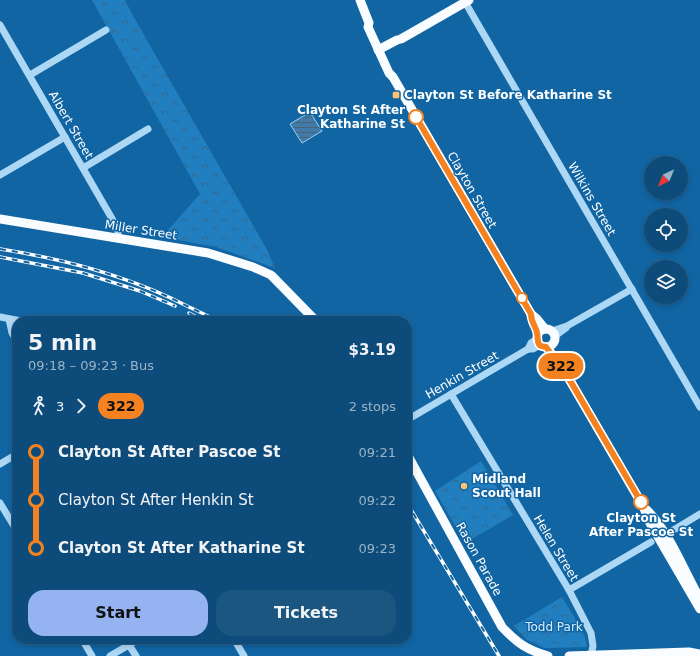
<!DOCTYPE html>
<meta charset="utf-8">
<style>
:root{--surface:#0d4c7a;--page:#1b5681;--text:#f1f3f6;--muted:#9ab4c7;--line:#2d638b;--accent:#95b2f1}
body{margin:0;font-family:"DejaVu Sans",sans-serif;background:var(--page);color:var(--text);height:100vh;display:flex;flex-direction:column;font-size:15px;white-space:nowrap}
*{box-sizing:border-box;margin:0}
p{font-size:13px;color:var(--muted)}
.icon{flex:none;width:22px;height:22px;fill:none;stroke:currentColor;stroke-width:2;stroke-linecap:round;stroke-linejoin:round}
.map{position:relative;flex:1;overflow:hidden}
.drawer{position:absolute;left:12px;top:316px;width:400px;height:328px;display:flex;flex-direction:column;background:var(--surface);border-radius:16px;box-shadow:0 2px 6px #0003,0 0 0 1px var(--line)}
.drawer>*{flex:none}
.badge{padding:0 8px;border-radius:13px;font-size:14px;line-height:26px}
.needle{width:26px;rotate:223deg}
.controls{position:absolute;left:644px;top:156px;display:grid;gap:8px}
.controls a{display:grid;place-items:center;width:44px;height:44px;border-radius:50%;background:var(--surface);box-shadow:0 2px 6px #0003,0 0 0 1px var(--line);font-size:20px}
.map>.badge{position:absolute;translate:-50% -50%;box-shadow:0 0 0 2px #fff}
.legs{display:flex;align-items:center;gap:6px;height:44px;padding:0 16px;font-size:13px}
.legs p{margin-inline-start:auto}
.headline{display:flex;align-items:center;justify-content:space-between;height:68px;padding:0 16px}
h1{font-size:22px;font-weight:800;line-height:30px}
.primary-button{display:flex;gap:8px;margin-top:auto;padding:8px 16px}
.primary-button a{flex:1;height:46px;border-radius:16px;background:var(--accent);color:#111;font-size:16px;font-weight:800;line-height:46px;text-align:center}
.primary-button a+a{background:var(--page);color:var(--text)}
ul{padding:0 16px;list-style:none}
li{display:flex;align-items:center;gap:14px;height:48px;font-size:15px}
li i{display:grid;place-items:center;width:6px;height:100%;margin:0 5px;background:currentColor}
li i::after{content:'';width:10px;height:10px;margin:-5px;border:3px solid;border-radius:50%;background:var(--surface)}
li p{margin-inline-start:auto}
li:first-child i{background:linear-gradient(#0000 50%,currentColor 0)}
li:last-child i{background:linear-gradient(currentColor 50%,#0000 0)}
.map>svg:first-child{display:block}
.park{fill:url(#park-crowns)}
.water{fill:url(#water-rules);stroke:#9ed4f9}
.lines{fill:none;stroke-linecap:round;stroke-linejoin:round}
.minor{stroke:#acd7f5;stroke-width:7}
.major{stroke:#fafdff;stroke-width:9}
.rail-casing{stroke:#fff;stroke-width:3.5}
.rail{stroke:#1165a3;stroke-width:2;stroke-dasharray:6;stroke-linecap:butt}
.line-1-casing{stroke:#fff;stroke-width:9}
.line-1{stroke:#f58220;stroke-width:6}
.poi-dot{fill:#ffc270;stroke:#1165a3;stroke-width:1.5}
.stop-1-dot{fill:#fff;stroke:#f58220;stroke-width:2}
.labels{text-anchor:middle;stroke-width:3;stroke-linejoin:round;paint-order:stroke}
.poi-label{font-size:12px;font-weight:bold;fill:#fff;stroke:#1165a3;text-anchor:start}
.stop-label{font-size:12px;font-weight:bold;fill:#fff;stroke:#1165a3;text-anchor:end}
.street-label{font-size:12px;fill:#fff;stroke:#1165a3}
.park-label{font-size:12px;fill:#d5edfe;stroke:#1165a3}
</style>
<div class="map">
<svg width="700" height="656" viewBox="0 0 700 656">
<defs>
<pattern id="park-crowns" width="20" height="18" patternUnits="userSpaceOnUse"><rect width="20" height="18" fill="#217fc0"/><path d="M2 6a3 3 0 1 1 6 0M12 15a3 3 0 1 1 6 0" fill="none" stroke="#34688c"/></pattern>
<pattern id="water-rules" width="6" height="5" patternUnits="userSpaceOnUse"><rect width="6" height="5" fill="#427ba7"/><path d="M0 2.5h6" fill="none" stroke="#47647a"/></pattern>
</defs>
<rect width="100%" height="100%" fill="#1165a3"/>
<!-- park -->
<g class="park">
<path d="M92 0H125L132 14 266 248 275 268 216 247 162 237 200 194Z"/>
<path d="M481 461 513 515 465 543 435 491Z"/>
<path d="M562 597 584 633 587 647 545 648 527 640 514 626Z"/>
</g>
<!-- water -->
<path class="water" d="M310 112 322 131 302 143 290 124Z"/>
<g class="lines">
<!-- minor -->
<g class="minor">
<path d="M465 2 700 407"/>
<path d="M0 25 118 229V239"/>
<path d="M30 75 106 30"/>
<path d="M83 168 148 129"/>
<path d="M0 175 65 137"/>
<path d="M0 317 21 321"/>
<path d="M9 319 12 333 17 341"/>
<path d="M552 331 567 326 632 289"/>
<path d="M555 336 566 328"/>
<path d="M528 349 531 343 537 339"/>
<path d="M451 394 569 590 591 633 593 646 591 655"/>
<path d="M407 420 528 349H533L540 345"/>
<path d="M0 464 17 454"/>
<path d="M0 503 17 531"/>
<path d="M662 537 700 514"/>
<path d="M569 590 651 542"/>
<path d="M82 639 92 656"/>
<path d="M234 639 244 656"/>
<path d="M129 645 136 656"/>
<path d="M110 656 139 639"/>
</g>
<!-- major -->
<g class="major">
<path d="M360 0 369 23 368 27 389 73 393 77 531 314 537 319 545 329"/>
<path d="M378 50 397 40 401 39 469 0"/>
<path d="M0 219 208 253 253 267 271 275 316 321"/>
<circle cx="546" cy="338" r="9"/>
<path d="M547 347 552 355 558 360 643 506 650 523 700 609"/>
<path d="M407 454 502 627C517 643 527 650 548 656"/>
<path d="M647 510C671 535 683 569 700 599"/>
<path d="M569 656 689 652 700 654"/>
</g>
<defs>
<g id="rail">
<path d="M0 249C64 259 129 276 187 306 197 311 207 315 217 321"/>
<path d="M0 257 83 273 140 291 175 306"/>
<path d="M189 313 204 321"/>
<path d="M407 503 499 656"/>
</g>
</defs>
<!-- rail casing -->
<use href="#rail" class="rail-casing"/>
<!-- rail -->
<use href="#rail" class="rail"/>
</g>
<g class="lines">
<defs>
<path id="line-1" d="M416 117 531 314C531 323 536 326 537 333 539 341 535 346 546 347L552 355 558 360 641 502"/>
</defs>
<!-- line-1 casing -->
<use href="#line-1" class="line-1-casing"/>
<!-- line-1 -->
<use href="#line-1" class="line-1"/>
</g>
<!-- markers -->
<g class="poi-dot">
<rect x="392" y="91" width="8" height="8" rx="2"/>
<circle cx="464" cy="486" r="4"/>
</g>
<g class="stop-1-dot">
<circle cx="416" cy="117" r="7"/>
<circle cx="522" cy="298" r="5"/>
<circle cx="641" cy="502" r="7"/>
</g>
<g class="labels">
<!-- poi labels -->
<g class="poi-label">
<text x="404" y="99">Clayton St Before Katharine St</text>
<text x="472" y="483">Midland<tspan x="472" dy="14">Scout Hall</tspan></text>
</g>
<!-- stop labels -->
<g class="stop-label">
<text x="405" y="114">Clayton St After<tspan x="405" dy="14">Katharine St</tspan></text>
<text x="641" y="522" text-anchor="middle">Clayton St<tspan x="641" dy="14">After Pascoe St</tspan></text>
</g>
<!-- street labels -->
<g class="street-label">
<text transform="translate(71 125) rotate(60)" y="4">Albert Street</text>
<text transform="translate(472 190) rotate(60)" y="4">Clayton Street</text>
<text transform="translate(592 199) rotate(60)" y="4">Wilkins Street</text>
<text transform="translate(141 230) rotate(9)" y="4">Miller Street</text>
<text transform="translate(462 375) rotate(-30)" y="4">Henkin Street</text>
<text transform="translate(556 548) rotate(59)" y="4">Helen Street</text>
<text transform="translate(479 559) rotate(61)" y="4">Rason Parade</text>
</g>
<!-- park labels -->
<g class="park-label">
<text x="554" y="631">Todd Park</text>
</g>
</g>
</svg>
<div class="controls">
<a><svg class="needle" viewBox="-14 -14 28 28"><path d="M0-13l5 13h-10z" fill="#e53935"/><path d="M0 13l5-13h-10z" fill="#9ab4c7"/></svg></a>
<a><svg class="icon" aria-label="locate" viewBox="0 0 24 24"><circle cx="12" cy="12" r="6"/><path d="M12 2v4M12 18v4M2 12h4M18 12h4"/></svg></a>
<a><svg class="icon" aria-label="layers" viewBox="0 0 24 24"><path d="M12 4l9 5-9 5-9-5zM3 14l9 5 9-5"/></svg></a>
</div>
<b class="badge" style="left:561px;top:366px;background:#f58220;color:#111">322</b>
<section class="drawer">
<div class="headline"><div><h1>5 min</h1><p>09:18 – 09:23 · Bus</p></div><b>$3.19</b></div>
<div class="legs"><svg class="icon" aria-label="walk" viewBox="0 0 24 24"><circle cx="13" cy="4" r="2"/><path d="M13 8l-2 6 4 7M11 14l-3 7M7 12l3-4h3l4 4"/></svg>3<svg class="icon" aria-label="forward" viewBox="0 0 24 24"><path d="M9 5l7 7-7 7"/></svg><b class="badge" style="background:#f58220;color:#111">322</b><p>2 stops</p></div>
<ul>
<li><i style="color:#f58220"></i><b>Clayton St After Pascoe St</b><p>09:21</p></li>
<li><i style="color:#f58220"></i><span>Clayton St After Henkin St</span><p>09:22</p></li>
<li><i style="color:#f58220"></i><b>Clayton St After Katharine St</b><p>09:23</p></li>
</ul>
<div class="primary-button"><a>Start</a><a>Tickets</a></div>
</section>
</div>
